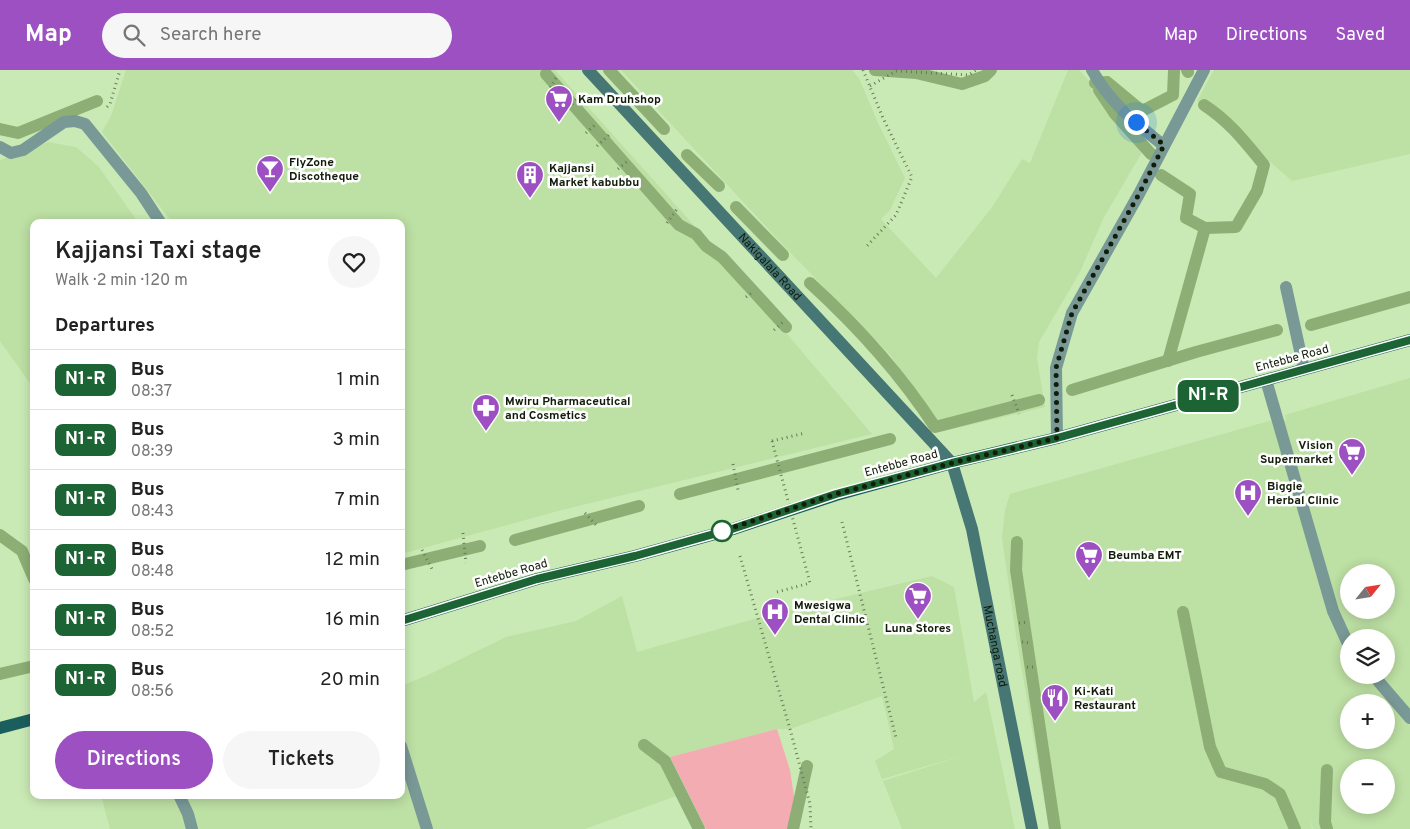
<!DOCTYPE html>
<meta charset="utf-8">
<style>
:root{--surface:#fff;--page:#f6f6f6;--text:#222;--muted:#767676;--line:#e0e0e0;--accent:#9c50c2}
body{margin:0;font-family:Overpass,sans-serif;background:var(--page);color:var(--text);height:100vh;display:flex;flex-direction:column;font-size:19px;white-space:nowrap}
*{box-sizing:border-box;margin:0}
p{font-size:16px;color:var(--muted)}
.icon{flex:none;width:28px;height:28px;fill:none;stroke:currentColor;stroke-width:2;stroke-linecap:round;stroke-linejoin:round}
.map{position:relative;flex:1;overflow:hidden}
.drawer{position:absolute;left:30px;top:149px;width:375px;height:580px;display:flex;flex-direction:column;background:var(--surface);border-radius:10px;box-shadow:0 2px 12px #0003}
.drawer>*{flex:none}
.badge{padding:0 10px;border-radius:8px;font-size:18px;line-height:32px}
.needle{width:32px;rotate:60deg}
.controls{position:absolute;left:1340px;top:494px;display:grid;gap:10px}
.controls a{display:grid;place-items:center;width:55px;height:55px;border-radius:50%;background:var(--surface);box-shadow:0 2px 12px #0003;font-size:25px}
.you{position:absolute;width:25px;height:25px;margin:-12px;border:4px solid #fff;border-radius:50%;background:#1a73e8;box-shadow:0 0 0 8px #1a73e833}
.map>.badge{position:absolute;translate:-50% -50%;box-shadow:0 0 0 2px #fff}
h2{padding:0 25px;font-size:19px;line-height:45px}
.round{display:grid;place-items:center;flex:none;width:52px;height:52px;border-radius:26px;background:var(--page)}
.overview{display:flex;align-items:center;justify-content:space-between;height:85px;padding:0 25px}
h1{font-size:24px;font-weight:600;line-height:38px}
.cta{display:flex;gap:10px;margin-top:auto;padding:10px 25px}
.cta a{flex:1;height:58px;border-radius:30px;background:var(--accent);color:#fff;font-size:20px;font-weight:600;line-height:58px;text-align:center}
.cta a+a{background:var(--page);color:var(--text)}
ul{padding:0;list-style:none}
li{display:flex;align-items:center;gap:15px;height:60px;padding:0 25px;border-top:1px solid var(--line)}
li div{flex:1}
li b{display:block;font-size:19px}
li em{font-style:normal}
li .badge{min-width:55px;font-weight:700;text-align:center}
header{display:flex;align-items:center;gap:30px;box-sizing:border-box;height:70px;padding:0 25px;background:var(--accent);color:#fff}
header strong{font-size:24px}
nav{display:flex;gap:28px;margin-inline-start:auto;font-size:18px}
.search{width:350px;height:45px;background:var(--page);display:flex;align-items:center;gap:12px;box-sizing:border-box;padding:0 18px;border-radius:28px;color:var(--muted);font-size:19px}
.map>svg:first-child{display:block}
.built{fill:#bde0a4;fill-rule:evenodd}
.green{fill:#f3acb2}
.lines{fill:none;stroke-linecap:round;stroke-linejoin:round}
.stream{stroke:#8daf75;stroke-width:12}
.path{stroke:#667b58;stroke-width:3;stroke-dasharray:1 4;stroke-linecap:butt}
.lane{stroke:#799997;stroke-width:12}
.street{stroke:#799997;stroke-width:12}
.secondary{stroke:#467775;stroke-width:12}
.primary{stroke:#1a5f5d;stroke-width:12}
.path-bridge{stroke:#667b58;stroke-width:3;stroke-dasharray:1 4;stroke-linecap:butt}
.line-casing{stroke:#fff;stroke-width:11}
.line{stroke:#1d6434;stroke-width:8}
.walk{stroke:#111c09;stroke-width:5;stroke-dasharray:0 9}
.stop-dot{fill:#fff;stroke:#1d6434;stroke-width:2.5}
.labels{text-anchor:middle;stroke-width:5;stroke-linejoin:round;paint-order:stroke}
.poi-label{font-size:12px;font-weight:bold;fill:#111c09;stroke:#fff;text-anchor:start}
.street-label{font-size:12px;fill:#111c09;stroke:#fff}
</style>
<header>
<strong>Map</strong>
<div class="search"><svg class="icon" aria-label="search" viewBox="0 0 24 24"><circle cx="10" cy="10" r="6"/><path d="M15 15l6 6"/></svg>Search here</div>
<nav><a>Map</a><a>Directions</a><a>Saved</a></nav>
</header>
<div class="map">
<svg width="1410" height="759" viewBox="0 0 1410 759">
<rect width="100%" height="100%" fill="#caeab5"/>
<!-- built -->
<g class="built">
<path d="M126 0H555L708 171 872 364 558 441 401 484V152H172L102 62 111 46Z"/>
<path d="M621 0H852L859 8 878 53 905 108 890 140 881 149 936 208 993 136 1022 89 1030 93 1068 0H1079L1148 72 1103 149 1080 202 1039 272 1037 288 1045 337 940 362 891 286 783 175Z"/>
<path d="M1214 0H1410V84L1292 111 1222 50 1197 31Z"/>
<path d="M48 72 76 77 98 96 138 152H34V319L0 271V90Z"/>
<path d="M1410 308V759H1313L1310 748 1312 759H1049L1016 566 1002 468 1005 440 1010 424 1269 351 1286 350 1285 345ZM1349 502H1386V540H1349ZM1349 568H1386V605H1349ZM1349 632H1386V670H1349ZM1349 698H1386V735H1349Z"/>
<path d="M932 506 954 517 974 632 986 622 1015 759H902L883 711 965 685 882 709 875 691 894 679 882 626 790 659H777L670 687 687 722 585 759H428L401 676V616L428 605 506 567 576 551 622 526 637 582 761 547Z"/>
<path d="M401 695 421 759H110L101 725H401Z"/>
</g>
<!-- green -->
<path class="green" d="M777 659 790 700 799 759H706L670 687Z"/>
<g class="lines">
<!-- stream -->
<g class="stream">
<path d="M609 0 664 59"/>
<path d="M875 0 916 3 962 14 985 6 991 0"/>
<path d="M1187 0 1188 2"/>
<path d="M546 4 679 155 696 164 706 176 722 187 786 257"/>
<path d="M1095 13 1107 12 1142 41 1173 25 1174 0"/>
<path d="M1099 20 1115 44 1151 84"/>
<path d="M0 59 18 63 97 31"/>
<path d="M687 85 719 116"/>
<path d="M1161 105 1190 124 1186 148 1205 158 1236 157 1257 121 1264 95C1245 72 1230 52 1204 35"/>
<path d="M736 137 783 185"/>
<path d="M810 213C857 256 900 303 935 357L1039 330"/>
<path d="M1311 255 1410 227"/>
<path d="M1168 291 1205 158"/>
<path d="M1072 320 1196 282 1277 260"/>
<path d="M680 424 890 369"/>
<path d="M0 465 22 481 34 509"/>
<path d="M515 470 639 436"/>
<path d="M1017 472 1016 500 1055 759"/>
<path d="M401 495 480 476"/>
<path d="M1183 542 1210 677 1221 702 1265 714 1280 724 1295 759"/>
<path d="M0 604 34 596"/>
<path d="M644 675 665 691 699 759"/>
<path d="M793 759 807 696"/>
<path d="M1327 759 1325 752 1327 700"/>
</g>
<!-- path -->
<g class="path">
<path d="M863 0 883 48 912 107 896 145 865 178"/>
<path d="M870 16 896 1 969 5 976 0"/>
<path d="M548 22 557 6"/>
<path d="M107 37 110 34 120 0"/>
<path d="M565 41 577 29"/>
<path d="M586 63 597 53"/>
<path d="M597 76 609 65"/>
<path d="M618 99 629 90"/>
<path d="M667 153 677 139"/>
<path d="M746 227 754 221"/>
<path d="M774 260 783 252"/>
<path d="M1012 325 1019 344"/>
<path d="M772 371 805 363"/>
<path d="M733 394 738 420"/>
<path d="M585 443 598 457"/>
<path d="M842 452 896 668"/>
<path d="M463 463 466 493"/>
<path d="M422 480 432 499"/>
<path d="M740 486 790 659 810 734 811 759"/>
<path d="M777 522 810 513"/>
<path d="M1019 553 1028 552"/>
<path d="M1022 572 1031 573"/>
<path d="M1027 597H1036"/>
</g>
<!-- lane -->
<g class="lane">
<path d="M1286 217 1304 299"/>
<path d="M1266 310 1333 541 1349 576"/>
<path d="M1373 605 1410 648"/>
<path d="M179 725 188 744 192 759"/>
</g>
<!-- street -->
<g class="street">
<path d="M1092 0C1110 33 1135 52 1163 75"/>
<path d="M0 77 11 83 23 80 64 52 75 51 85 54 141 123 160 152"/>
<path d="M1057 368 1056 298 1072 243 1139 124 1204 0"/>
<path d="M401 676 427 759"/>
</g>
<!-- secondary -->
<path class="secondary" id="s1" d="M588 0 952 393 972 459 1032 759"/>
<!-- primary -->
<g class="primary">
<path d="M401 551 537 509 635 486 733 459 836 425 952 393 1057 368 1410 270"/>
<path d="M0 658 34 649"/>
</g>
<!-- path-bridge -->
<path class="path-bridge" d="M772 371 810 513"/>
</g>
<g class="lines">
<defs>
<path id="line" d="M401 551 537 509 635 486 732 459 836 424 952 393 1057 368 1410 270"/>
</defs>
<!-- line casing -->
<use href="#line" class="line-casing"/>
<!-- line -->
<use href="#line" class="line"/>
<!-- walk -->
<path class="walk" d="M722 461 716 463 836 424 952 393 1057 368 1056 298 1072 243 1139 124 1164 75 1136 52"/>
</g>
<!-- icons -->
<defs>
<symbol id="supermarket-pin" viewBox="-11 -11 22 30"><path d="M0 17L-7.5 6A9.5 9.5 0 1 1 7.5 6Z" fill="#9c50c2" stroke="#fff"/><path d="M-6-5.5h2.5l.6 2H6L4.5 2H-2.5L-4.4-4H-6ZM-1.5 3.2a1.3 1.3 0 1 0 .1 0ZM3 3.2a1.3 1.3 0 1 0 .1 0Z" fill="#fff"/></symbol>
<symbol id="bar-pin" viewBox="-11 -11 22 30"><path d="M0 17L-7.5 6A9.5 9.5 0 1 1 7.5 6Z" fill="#9c50c2" stroke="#fff"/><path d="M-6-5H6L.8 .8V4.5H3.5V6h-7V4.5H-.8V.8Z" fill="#fff"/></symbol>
<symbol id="building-pin" viewBox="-11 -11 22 30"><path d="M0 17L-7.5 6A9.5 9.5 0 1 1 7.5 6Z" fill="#9c50c2" stroke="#fff"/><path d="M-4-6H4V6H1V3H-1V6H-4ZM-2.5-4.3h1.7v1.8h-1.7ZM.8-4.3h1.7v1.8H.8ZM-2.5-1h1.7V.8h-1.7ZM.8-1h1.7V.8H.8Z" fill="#fff"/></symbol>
<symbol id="pharmacy-pin" viewBox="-11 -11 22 30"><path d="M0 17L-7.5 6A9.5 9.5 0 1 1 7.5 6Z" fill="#9c50c2" stroke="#fff"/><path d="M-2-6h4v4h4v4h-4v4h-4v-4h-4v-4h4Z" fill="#fff"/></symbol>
<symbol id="hospital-pin" viewBox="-11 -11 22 30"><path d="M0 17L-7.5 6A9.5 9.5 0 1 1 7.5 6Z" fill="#9c50c2" stroke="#fff"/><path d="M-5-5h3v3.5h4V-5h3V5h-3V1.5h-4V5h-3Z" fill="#fff"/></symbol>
<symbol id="restaurant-pin" viewBox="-11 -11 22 30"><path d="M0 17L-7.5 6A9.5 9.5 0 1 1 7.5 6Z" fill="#9c50c2" stroke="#fff"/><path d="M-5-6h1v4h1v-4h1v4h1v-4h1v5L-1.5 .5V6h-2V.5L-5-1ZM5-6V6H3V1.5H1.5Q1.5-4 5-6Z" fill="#fff"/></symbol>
</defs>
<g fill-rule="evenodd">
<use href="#supermarket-pin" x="543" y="13" width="32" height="43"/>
<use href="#bar-pin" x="254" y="83" width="32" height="43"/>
<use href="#building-pin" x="514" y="89" width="32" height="43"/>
<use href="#pharmacy-pin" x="470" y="322" width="32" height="43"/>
<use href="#supermarket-pin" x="1336" y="366" width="32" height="43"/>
<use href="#hospital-pin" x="1232" y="407" width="32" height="43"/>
<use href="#supermarket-pin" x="1073" y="469" width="32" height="43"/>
<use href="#supermarket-pin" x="902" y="510" width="32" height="43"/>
<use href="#hospital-pin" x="759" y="526" width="32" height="43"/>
<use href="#restaurant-pin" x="1039" y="612" width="32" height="43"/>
</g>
<!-- markers -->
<circle class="stop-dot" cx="722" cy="461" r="10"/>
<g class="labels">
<!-- poi labels -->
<g class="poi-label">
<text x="578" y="33">Kam Druhshop</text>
<text x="289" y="96">FlyZone<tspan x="289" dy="14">Discotheque</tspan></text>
<text x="549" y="102">Kajjansi<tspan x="549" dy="14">Market kabubbu</tspan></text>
<text x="505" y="335">Mwiru Pharmaceutical<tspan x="505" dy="14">and Cosmetics</tspan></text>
<text x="1333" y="379" text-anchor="end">Vision<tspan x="1333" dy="14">Supermarket</tspan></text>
<text x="1267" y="420">Biggie<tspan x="1267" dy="14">Herbal Clinic</tspan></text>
<text x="1108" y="489">Beumba EMT</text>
<text x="794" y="539">Mwesigwa<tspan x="794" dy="14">Dental Clinic</tspan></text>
<text x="918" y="562" text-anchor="middle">Luna Stores</text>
<text x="1074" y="625">Ki-Kati<tspan x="1074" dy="14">Restaurant</tspan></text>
</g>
<!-- street labels -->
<g class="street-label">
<text dy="4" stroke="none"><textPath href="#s1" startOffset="268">Nakigalala Road</textPath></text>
<text transform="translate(1292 288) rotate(-15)" y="4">Entebbe Road</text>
<text transform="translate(901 393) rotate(-15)" y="4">Entebbe Road</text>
<text transform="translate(511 503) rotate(-16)" y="4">Entebbe Road</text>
<text dy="4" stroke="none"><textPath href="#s1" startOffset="724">Muchanga road</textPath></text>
</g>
</g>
</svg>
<div class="controls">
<a><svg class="needle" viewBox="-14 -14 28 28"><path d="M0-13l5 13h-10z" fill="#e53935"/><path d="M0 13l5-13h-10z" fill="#767676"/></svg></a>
<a><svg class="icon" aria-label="layers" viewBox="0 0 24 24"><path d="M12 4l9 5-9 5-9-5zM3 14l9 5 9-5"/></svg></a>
<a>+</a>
<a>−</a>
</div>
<div class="you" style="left:1136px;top:52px"></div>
<b class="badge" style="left:1208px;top:326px;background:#1d6434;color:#fff">N1-R</b>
<section class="drawer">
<div class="overview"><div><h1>Kajjansi Taxi stage</h1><p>Walk · 2 min · 120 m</p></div><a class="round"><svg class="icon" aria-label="heart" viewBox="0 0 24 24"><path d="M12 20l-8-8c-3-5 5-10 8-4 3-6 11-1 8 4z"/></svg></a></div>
<h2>Departures</h2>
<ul>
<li><span class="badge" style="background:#1d6434;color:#fff">N1-R</span><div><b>Bus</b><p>08:37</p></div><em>1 min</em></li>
<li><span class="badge" style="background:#1d6434;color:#fff">N1-R</span><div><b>Bus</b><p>08:39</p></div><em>3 min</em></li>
<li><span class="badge" style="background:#1d6434;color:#fff">N1-R</span><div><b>Bus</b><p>08:43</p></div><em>7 min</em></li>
<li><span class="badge" style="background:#1d6434;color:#fff">N1-R</span><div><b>Bus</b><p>08:48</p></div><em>12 min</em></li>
<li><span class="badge" style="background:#1d6434;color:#fff">N1-R</span><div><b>Bus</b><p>08:52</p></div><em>16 min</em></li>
<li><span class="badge" style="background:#1d6434;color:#fff">N1-R</span><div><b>Bus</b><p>08:56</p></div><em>20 min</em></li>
</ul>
<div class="cta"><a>Directions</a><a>Tickets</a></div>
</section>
</div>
